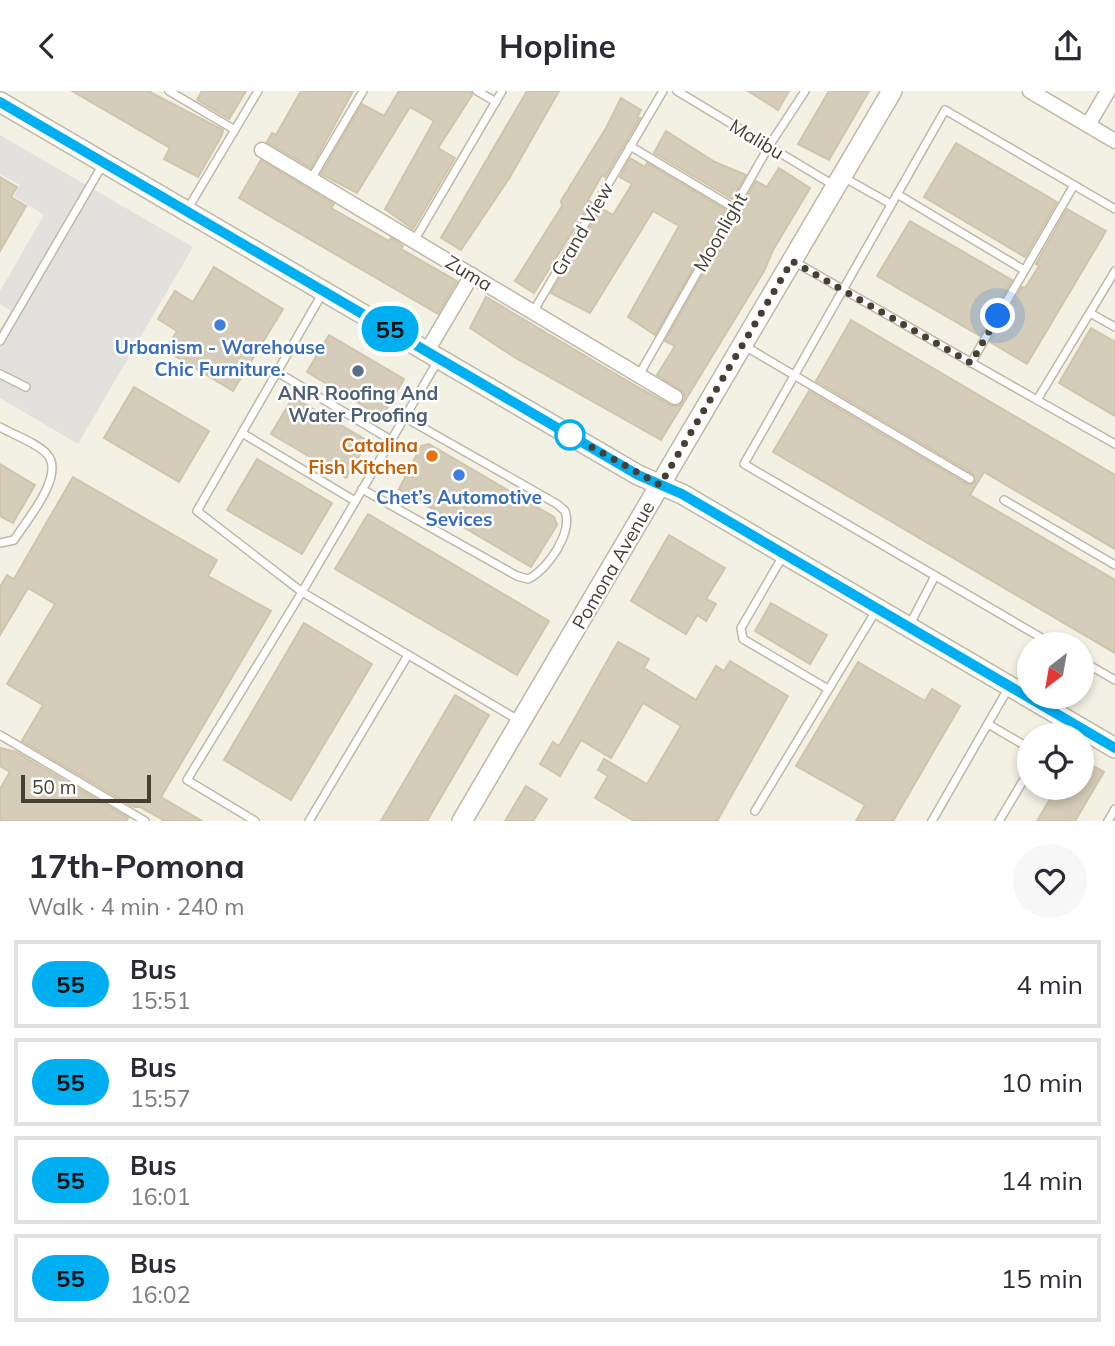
<!DOCTYPE html>
<meta charset="utf-8">
<style>
:root{--surface:#fff;--page:#f7f7f7;--text:#2b2b33;--muted:#7c7c81;--line:#e1e1e2}
body{margin:0;font-family:Mulish,sans-serif;background:var(--page);color:var(--text);height:100vh;display:flex;flex-direction:column;font-size:26px;white-space:nowrap}
*{box-sizing:border-box;margin:0}
p{font-size:23px;color:var(--muted)}
.icon{flex:none;width:38px;height:38px;fill:none;stroke:currentColor;stroke-width:2;stroke-linecap:round;stroke-linejoin:round}
.map{position:relative;height:730px;overflow:hidden}
.sheet{display:flex;flex-direction:column;background:var(--surface);flex:1}
.sheet>*{flex:none}
.badge{padding:0 14px;border-radius:23px;font-size:24px;line-height:46px}
.needle{width:46px;rotate:211deg}
.buttons{position:absolute;left:1017px;top:541px;display:grid;gap:14px}
.buttons a{display:grid;place-items:center;width:77px;height:77px;border-radius:50%;background:var(--surface);box-shadow:0 4px 10px #0003;font-size:35px}
.scale{position:absolute;left:21px;bottom:18px;width:130px;box-sizing:border-box;padding-left:7px;border:4px solid #464034;border-top:0;font-size:19px;line-height:24px;white-space:nowrap;color:#464034;-webkit-text-stroke:5px #fff;paint-order:stroke}
.you{position:absolute;width:35px;height:35px;margin:-18px;border:5px solid #fff;border-radius:50%;background:#1a73e8;box-shadow:0 0 0 10px #1a73e833}
.map>.badge{position:absolute;translate:-50% -50%;box-shadow:0 0 0 4px #fff}
.round{display:grid;place-items:center;flex:none;width:74px;height:74px;border-radius:37px;background:var(--page)}
.head{display:flex;align-items:center;justify-content:space-between;height:119px;padding:0 28px}
h1{font-size:33px;font-weight:700;line-height:52px}
ul{padding:0;list-style:none}
li{display:flex;align-items:center;gap:21px;height:88px;margin:0 14px 10px;padding:0 14px;border:4px solid var(--line);border-radius:0px}
li div{flex:1}
li b{display:block;font-size:26px}
li em{font-style:normal}
li .badge{min-width:77px;font-weight:700;text-align:center}
header{display:flex;justify-content:space-between;align-items:center;height:91px;padding:0 28px;background:var(--surface);font-size:32px;font-weight:700}
.map>svg:first-child{display:block}
.parking{fill:#e3e1dd}
.building{fill:#d5ccb9;stroke:#d0c5ac;stroke-width:2}
.lines{fill:none;stroke-linecap:round;stroke-linejoin:round}
.service-casing{stroke:#bfb8a6;stroke-width:10}
.minor-casing{stroke:#bfb8a6;stroke-width:17}
.tertiary-casing{stroke:#bfb8a6;stroke-width:22}
.service{stroke:#fff;stroke-width:7}
.minor{stroke:#fff;stroke-width:14}
.tertiary{stroke:#fff;stroke-width:19}
.line-casing{stroke:#fff;stroke-width:16}
.line{stroke:#00aff2;stroke-width:10}
.walk{stroke:#464034;stroke-width:7;stroke-dasharray:0 12.6}
.shop-dot{fill:#3f7fe0;stroke:#fff;stroke-width:2.5}
.service-dot{fill:#5c6f8a;stroke:#fff;stroke-width:2.5}
.stop-dot{fill:#fff;stroke:#00aff2;stroke-width:3.5}
.food-dot{fill:#e8710a;stroke:#fff;stroke-width:2.5}
.labels{text-anchor:middle;stroke-width:5;stroke-linejoin:round;paint-order:stroke}
.street-label{font-size:19px;fill:#464034;stroke:#fff}
.shop-label{font-size:19px;font-weight:bold;fill:#366cbe;stroke:#fff}
.service-label{font-size:19px;font-weight:bold;fill:#4e5e75;stroke:#fff}
.food-label{font-size:19px;font-weight:bold;fill:#c56008;stroke:#fff;text-anchor:end}
</style>
<header><svg class="icon" aria-label="back" viewBox="0 0 24 24"><path d="M15 5l-7 7 7 7"/></svg>Hopline<svg class="icon" aria-label="share" viewBox="0 0 24 24"><path d="M12 15V3M7 8l5-5 5 5M5 13v7h14v-7"/></svg></header>
<div class="map">
<svg width="1115" height="730" viewBox="0 0 1115 730">
<rect width="100%" height="100%" fill="#f3f0e4"/>
<!-- parking -->
<path class="parking" d="M0 44 193 156 78 353 0 307V238L11 220 0 213V200L44 124 14 105 20 94 0 83Z"/>
<!-- building -->
<g class="building">
<path d="M72 0H148L223 39 222 44 198 86 164 68 170 57Z"/>
<path d="M202 0H246L229 28 197 9Z"/>
<path d="M301 0H353L311 77 267 51 272 42 276 44Z"/>
<path d="M399 0H471L472 4 438 57 455 67 413 138 385 118 434 30 410 16 357 102 321 83 362 13 384 25Z"/>
<path d="M527 0H559L510 86 461 159 441 147Z"/>
<path d="M748 0H789L778 19Z"/>
<path d="M829 0H869L829 69 798 53Z"/>
<path d="M621 7 641 19 637 26 640 27 605 86 602 84 588 109 591 111 534 202 515 190 562 115 561 110 606 37Z"/>
<path d="M666 40 715 71 746 84 732 108 654 62Z"/>
<path d="M956 52 1057 111 1025 166 924 106Z"/>
<path d="M630 67 645 76 647 72 726 119 655 244 628 226 679 135 653 120 590 222 551 202 601 117 613 124 632 93 620 86Z"/>
<path d="M261 69 334 113 331 117 389 150 391 147 403 155 401 158 457 190 438 223 239 107Z"/>
<path d="M779 77 810 97 773 159 764 180 661 349 514 266 470 237 486 206 641 298 670 314 679 315 685 307 683 301 657 284 675 255 665 250 756 90 767 96Z"/>
<path d="M0 86 17 96 11 106 26 115 0 160Z"/>
<path d="M1067 118 1106 140 1027 273 990 251 1022 196 1025 197 1039 175 1036 173Z"/>
<path d="M910 130 1012 189 980 245 877 185Z"/>
<path d="M214 176 283 218 233 300 165 259 177 240 158 228 175 200 193 211Z"/>
<path d="M851 229 1115 384V458L984 381 970 404 1115 489V562L773 361 809 300 967 393 975 392 973 383 816 290Z"/>
<path d="M1091 237 1115 251V325L1059 292Z"/>
<path d="M329 244 404 288 382 326 307 281Z"/>
<path d="M134 296 209 340 179 391 104 347Z"/>
<path d="M293 306 368 350 346 387 271 343Z"/>
<path d="M429 353 554 426 557 434 531 476 399 398 421 355Z"/>
<path d="M257 368 332 412 302 463 227 419Z"/>
<path d="M0 373 35 394 13 432 0 425Z"/>
<path d="M73 386 217 469 208 485 271 520 161 706 202 730H165L140 716H134L22 650 43 614 7 593 55 513 28 497 0 544V496L7 484 14 488Z"/>
<path d="M368 423 549 530 517 584 335 478Z"/>
<path d="M669 444 725 477 706 508 716 513 706 530 697 524 686 543 631 510Z"/>
<path d="M771 512 827 544 810 573 755 540Z"/>
<path d="M304 532 372 573 291 709 224 669Z"/>
<path d="M618 551 649 568 644 577 696 609 716 575 724 580 730 570 788 605 717 730H634L595 707 608 685 598 679 604 668 647 693 681 635 643 612 611 667 581 649 560 685 540 673 553 651 559 655Z"/>
<path d="M858 571 925 610 932 598 960 615 893 730H856L865 714 796 675Z"/>
<path d="M455 604 489 624 427 730H381Z"/>
<path d="M0 657 16 661 128 727 126 730H0V698L10 681 0 675Z"/>
<path d="M1086 671 1104 681 1075 730H1037L1057 696H1082V679Z"/>
<path d="M526 695 547 708 533 730H505Z"/>
</g>
<g class="lines">
<defs>
<g id="service">
<path d="M169 0 235 39"/>
<path d="M477 0 496 11"/>
<path d="M677 0 835 95"/>
<path d="M630 55 734 117"/>
<path d="M843 86 891 113"/>
<path d="M311 88 363 0"/>
<path d="M897 103 1024 179"/>
<path d="M187 119 258 0"/>
<path d="M414 150 502 0"/>
<path d="M795 171 1037 309 1115 180"/>
<path d="M533 221 663 0"/>
<path d="M1090 222 1115 236"/>
<path d="M0 250 103 73"/>
<path d="M743 254 970 388"/>
<path d="M439 268 302 501 520 630"/>
<path d="M971 272 1074 94"/>
<path d="M277 281 391 349"/>
<path d="M0 283 26 296"/>
<path d="M639 284 769 55 805 0"/>
<path d="M1037 309 1115 353"/>
<path d="M0 336C14 344 37 352 47 363 66 384 26 430 14 449L0 452"/>
<path d="M242 342 355 410"/>
<path d="M362 398 517 485 528 488C548 479 573 441 565 420L557 413 404 326"/>
<path d="M1004 409 1115 474"/>
<path d="M784 463 741 537 743 548 828 598"/>
<path d="M909 535 935 485"/>
<path d="M1052 553 744 373 945 19 1115 118"/>
<path d="M1082 570 1115 589"/>
<path d="M988 633 1029 657"/>
<path d="M0 644 145 730"/>
<path d="M755 720 877 518"/>
<path d="M255 730 187 689 302 501 197 420 322 203"/>
<path d="M309 730 408 564"/>
<path d="M932 730 1009 596"/>
<path d="M999 730 1029 680"/>
<path d="M1108 730 1115 718"/>
</g>
<g id="minor">
<path d="M1030 0 1115 50"/>
<path d="M1088 34 1108 0"/>
<path d="M262 59 675 306"/>
<path d="M427 260 472 184"/>
</g>
<g id="tertiary">
<path d="M0 11 638 384 682 403 1115 657"/>
<path d="M462 730 892 0"/>
</g>
</defs>
<!-- service casing -->
<use href="#service" class="service-casing"/>
<!-- minor casing -->
<use href="#minor" class="minor-casing"/>
<!-- tertiary casing -->
<use href="#tertiary" class="tertiary-casing"/>
<!-- service -->
<use href="#service" class="service"/>
<!-- minor -->
<use href="#minor" class="minor"/>
<!-- tertiary -->
<use href="#tertiary" class="tertiary"/>
</g>
<g class="lines">
<defs>
<path id="line" d="M0 11 638 384 682 403 1115 657"/>
</defs>
<!-- line casing -->
<use href="#line" class="line-casing"/>
<!-- line -->
<use href="#line" class="line"/>
<!-- walk -->
<path class="walk" d="M570 344 660 394 792 170 971 272 998 225"/>
</g>
<!-- markers -->
<g class="shop-dot">
<circle cx="220" cy="234" r="7"/>
<circle cx="459" cy="384" r="7"/>
</g>
<circle class="service-dot" cx="358" cy="280" r="7"/>
<circle class="stop-dot" cx="570" cy="344" r="14"/>
<circle class="food-dot" cx="432" cy="365" r="7"/>
<g class="labels">
<!-- street labels -->
<g class="street-label">
<text transform="translate(757 48) rotate(31)" y="7">Malibu</text>
<text transform="translate(582 138) rotate(-60)" y="7">Grand View</text>
<text transform="translate(720 141) rotate(-60)" y="7">Moonlight</text>
<text transform="translate(469 182) rotate(31)" y="7">Zuma</text>
<text transform="translate(613 474) rotate(-60)" y="7">Pomona Avenue</text>
</g>
<!-- shop labels -->
<g class="shop-label">
<text x="220" y="263">Urbanism - Warehouse<tspan x="220" dy="22">Chic Furniture.</tspan></text>
<text x="459" y="413">Chet’s Automotive<tspan x="459" dy="22">Sevices</tspan></text>
</g>
<!-- service labels -->
<g class="service-label">
<text x="358" y="309">ANR Roofing And<tspan x="358" dy="22">Water Proofing</tspan></text>
</g>
<!-- food labels -->
<g class="food-label">
<text x="418" y="361">Catalina<tspan x="418" dy="22">Fish Kitchen</tspan></text>
</g>
</g>
</svg>
<div class="buttons">
<a><svg class="needle" viewBox="-14 -14 28 28"><path d="M0-13l5 13h-10z" fill="#e53935"/><path d="M0 13l5-13h-10z" fill="#7c7c81"/></svg></a>
<a><svg class="icon" aria-label="locate" viewBox="0 0 24 24"><circle cx="12" cy="12" r="6"/><path d="M12 2v4M12 18v4M2 12h4M18 12h4"/></svg></a>
</div>
<div class="scale">50 m</div>
<div class="you" style="left:998px;top:225px"></div>
<b class="badge" style="left:390px;top:238px;background:#00aff2;color:#111">55</b>
</div>
<section class="sheet">
<div class="head"><div><h1>17th-Pomona</h1><p>Walk · 4 min · 240 m</p></div><a class="round"><svg class="icon" aria-label="heart" viewBox="0 0 24 24"><path d="M12 20l-8-8c-3-5 5-10 8-4 3-6 11-1 8 4z"/></svg></a></div>
<ul>
<li><span class="badge" style="background:#00aff2;color:#111">55</span><div><b>Bus</b><p>15:51</p></div><em>4 min</em></li>
<li><span class="badge" style="background:#00aff2;color:#111">55</span><div><b>Bus</b><p>15:57</p></div><em>10 min</em></li>
<li><span class="badge" style="background:#00aff2;color:#111">55</span><div><b>Bus</b><p>16:01</p></div><em>14 min</em></li>
<li><span class="badge" style="background:#00aff2;color:#111">55</span><div><b>Bus</b><p>16:02</p></div><em>15 min</em></li>
</ul>
</section>
